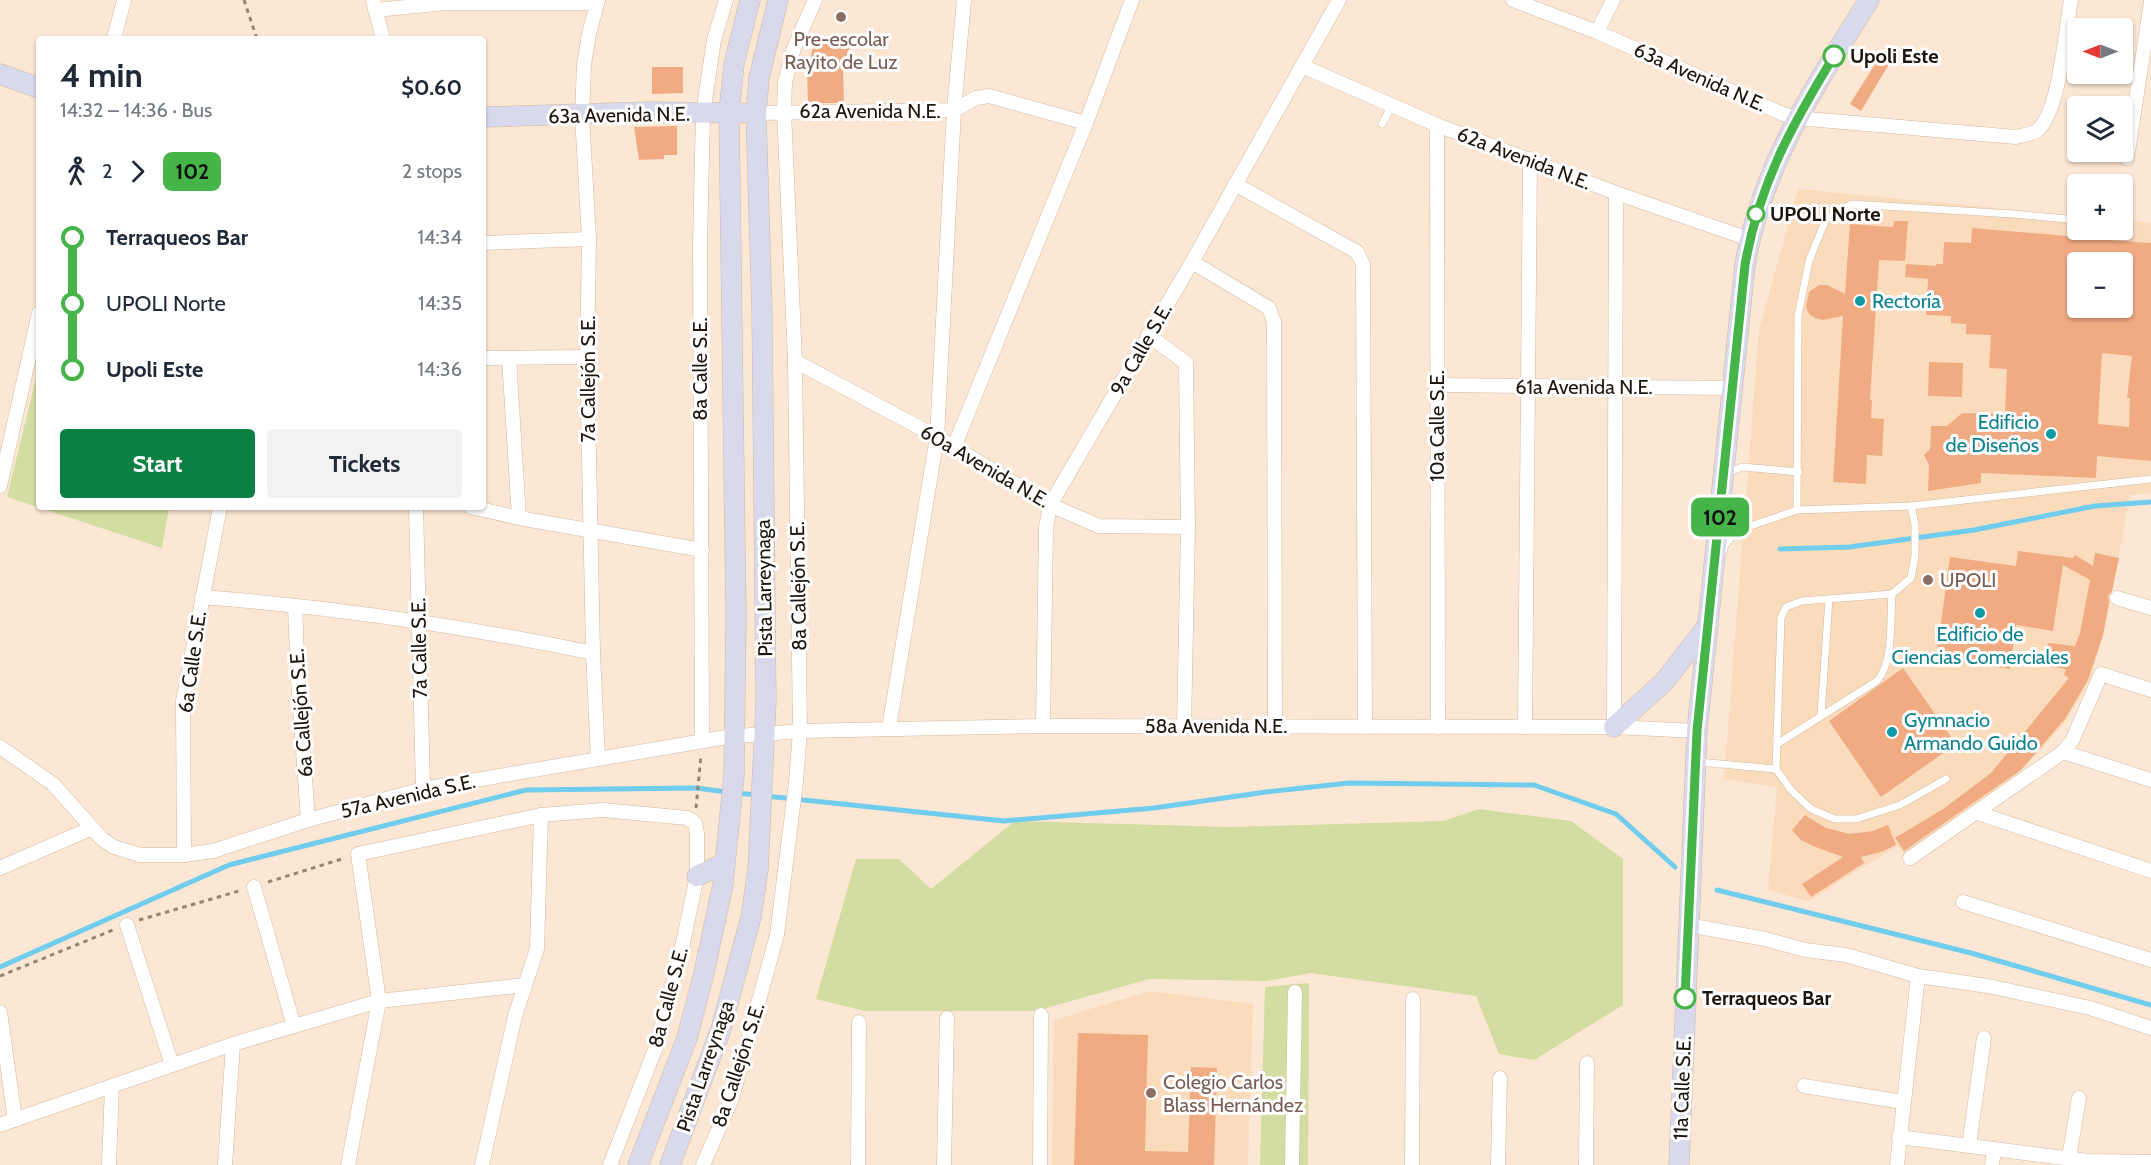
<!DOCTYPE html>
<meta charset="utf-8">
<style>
:root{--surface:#fff;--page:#f2f2f3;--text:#1f2937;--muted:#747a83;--accent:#0b8043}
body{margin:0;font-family:Cabin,sans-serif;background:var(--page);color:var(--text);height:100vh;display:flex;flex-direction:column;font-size:22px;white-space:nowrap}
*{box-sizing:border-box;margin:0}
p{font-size:20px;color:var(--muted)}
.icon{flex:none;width:33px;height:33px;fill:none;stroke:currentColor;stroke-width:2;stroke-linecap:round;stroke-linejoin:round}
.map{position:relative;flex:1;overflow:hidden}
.sheet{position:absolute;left:36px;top:36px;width:450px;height:474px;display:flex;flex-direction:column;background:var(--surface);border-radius:6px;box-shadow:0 2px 4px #0004}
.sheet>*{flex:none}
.badge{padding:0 12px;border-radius:9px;font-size:21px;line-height:39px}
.needle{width:39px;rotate:270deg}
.buttons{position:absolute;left:2067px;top:18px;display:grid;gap:12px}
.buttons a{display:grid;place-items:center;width:66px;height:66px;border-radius:6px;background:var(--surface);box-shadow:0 2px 4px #0004;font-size:30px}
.map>.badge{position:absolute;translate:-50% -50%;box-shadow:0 0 0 3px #fff}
.legs{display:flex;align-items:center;gap:9px;height:66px;padding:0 24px;font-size:20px}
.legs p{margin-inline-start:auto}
.overview{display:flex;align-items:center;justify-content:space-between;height:102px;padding:0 24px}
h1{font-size:33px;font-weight:700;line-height:45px}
.primary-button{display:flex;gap:12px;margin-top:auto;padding:12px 24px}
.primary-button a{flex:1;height:69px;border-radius:6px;background:var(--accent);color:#fff;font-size:24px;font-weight:700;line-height:69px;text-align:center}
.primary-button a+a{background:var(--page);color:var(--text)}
ul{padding:0 24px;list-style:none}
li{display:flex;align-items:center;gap:21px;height:66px;font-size:22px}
li i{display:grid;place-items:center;width:9px;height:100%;margin:0 8px;background:currentColor}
li i::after{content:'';width:15px;height:15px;margin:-8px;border:4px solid;border-radius:50%;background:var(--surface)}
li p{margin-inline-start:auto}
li:first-child i{background:linear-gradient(#0000 50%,currentColor 0)}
li:last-child i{background:linear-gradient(currentColor 50%,#0000 0)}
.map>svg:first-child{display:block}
.built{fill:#fadcbc;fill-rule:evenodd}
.green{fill:#d3dca1}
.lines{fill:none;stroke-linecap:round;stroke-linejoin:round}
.stream{stroke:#71cdee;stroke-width:5}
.building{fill:#f1ab83;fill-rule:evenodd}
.lane-casing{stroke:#d2baa1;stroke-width:8}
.street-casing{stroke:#d2baa1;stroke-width:15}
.secondary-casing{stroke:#d2baa1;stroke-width:21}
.path{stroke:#948677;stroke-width:3;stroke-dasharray:4.5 4.5;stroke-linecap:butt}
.lane{stroke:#fff;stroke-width:7}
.street{stroke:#fff;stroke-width:14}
.secondary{stroke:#d8d9ec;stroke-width:20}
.line-1-casing{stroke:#fff;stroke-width:14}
.line-1{stroke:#45b549;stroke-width:9}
.education-dot{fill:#8d6e63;stroke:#fff;stroke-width:2}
.stop-1-dot{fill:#fff;stroke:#45b549;stroke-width:3}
.culture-dot{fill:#0f9aa8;stroke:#fff;stroke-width:2}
.labels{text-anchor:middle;stroke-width:6;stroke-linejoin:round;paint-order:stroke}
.education-label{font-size:20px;fill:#785e54;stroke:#fff;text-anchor:start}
.stop-label{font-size:20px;font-weight:bold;fill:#1e160d;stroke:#fff;text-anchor:start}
.street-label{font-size:20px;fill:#1e160d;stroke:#fff}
.culture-label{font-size:20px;fill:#0d838f;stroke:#fff;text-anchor:start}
</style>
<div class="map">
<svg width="2151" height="1165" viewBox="0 0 2151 1165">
<rect width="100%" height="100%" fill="#fbe7d3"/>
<!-- built -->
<g class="built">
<path d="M1798 189 2077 216 2078 230H2122L2123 220 2151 223V493L2130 495 2105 630 2090 680 2066 721 2007 788 1906 856 1897 846 1809 901 1768 890 1777 787 1724 779 1759 330ZM2078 262H2122V308H2078Z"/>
<path d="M1150 991 1253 1004 1248 1165H1052L1054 1020Z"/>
</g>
<!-- green -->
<g class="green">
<path d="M39 366V507H169L162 548 7 497Z"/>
<path d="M1479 809 1571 821 1623 859V1005L1534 1060 1499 1054 1476 996 1311 973 1267 981 1149 979 1036 1011H865L816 999 856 859H899L931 889 1015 821 1230 827 1444 821Z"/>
<path d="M1309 983 1308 1165H1260L1265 987Z"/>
</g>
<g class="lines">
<!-- stream -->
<g class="stream">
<path d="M1780 549 1849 547 1974 530 2095 506 2151 502"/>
<path d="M736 793 757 795"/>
<path d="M766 796 1004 821 1154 808 1266 792 1349 783 1534 785 1616 814 1675 867"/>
<path d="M1717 890 1971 953 2151 1005"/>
<path d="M0 967 229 865 526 790 696 788 727 792"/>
</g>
</g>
<!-- building -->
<g class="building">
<path d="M816 37 850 45 843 71 844 103H808L807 70Z"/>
<path d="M1882 53 1892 59 1861 111 1850 104Z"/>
<path d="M652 67H683V93L652 94Z"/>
<path d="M677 126V155H664V159L639 160 634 127Z"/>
<path d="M1894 221H1908L1905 261 1879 260 1870 400H1872L1871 418 1884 419 1882 456 1867 455 1866 484 1833 482 1843 316 1822 320 1815 318 1809 314 1806 307 1809 292 1819 285H1827L1845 294 1850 224 1893 227Z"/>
<path d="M1972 228 2068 236 2094 235V239L2151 243V461L2097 456 2096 478 1981 473V483L1928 491 1929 465 1924 455 1930 449 1931 426H1947L1962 413 2005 414 2007 369 1989 368 1991 335 1966 334V324L1951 323V316L1926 315 1928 279 1905 277 1906 264 1936 266V264H1943L1944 242 1971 243ZM2078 262H2122V308H2078ZM2102 353 2132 356 2127 398H2130L2129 427 2098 424Z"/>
<path d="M1929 362 1963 363 1962 397 1928 396Z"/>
<path d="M2018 551 2073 558 2075 555 2093 566 2095 553 2119 558 2112 591 2108 596 2109 602 2103 635 2088 680 2065 719 2021 770 1904 851 1895 838 1943 809 1991 773 2069 678 2064 675 2066 669 2045 666 2048 643 2075 646 2080 633 2090 580 2063 565 2053 631 2016 625 2010 669 1936 659 1950 557 2016 566Z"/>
<path d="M1903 668 1956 744 1881 797 1829 721Z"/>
<path d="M1805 815 1826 828 1850 834 1873 831 1888 825 1896 845 1881 852 1861 857 1864 863 1811 897 1802 884 1843 857 1813 846 1801 840 1792 830Z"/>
<path d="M1078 1033 1148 1035 1145 1151 1188 1152 1191 1067 1217 1068 1214 1165H1074Z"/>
</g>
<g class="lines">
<defs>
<g id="lane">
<path d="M1382 124 1392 105"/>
<path d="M2078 220 2013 214 1851 204 1826 219 1809 261 1798 316 1797 510 1911 506 2151 479"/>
<path d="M1727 473 1742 467 1799 472"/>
<path d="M1911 506 1915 525V556L1911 578 1892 594 1802 601 1786 607 1781 618 1776 769 1791 790 1811 809 1835 819H1856L1900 805 1946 779"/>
<path d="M1724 516 1732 525 1745 528 1797 510"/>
<path d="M1723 552 1725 545 1739 528"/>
<path d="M1821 715 1829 599"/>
<path d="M1777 744 1877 681C1894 662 1890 619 1892 594"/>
<path d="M1698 762 1776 769"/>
</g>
<g id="street">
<path d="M373 0 383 39"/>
<path d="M598 0 589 34 584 65 582 115 589 239 587 357 593 653 598 759"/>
<path d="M1513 0 1597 32 1783 114 1797 118 2016 137C2023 135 2033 134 2038 130 2060 109 2065 32 2071 0"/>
<path d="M375 10 447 3H597"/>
<path d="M1597 32 1613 0"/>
<path d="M114 39 124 0"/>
<path d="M1302 66 1437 125 1616 193 1749 239"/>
<path d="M756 113 954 110 976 98 989 96 1086 123"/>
<path d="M1437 125 1438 727"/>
<path d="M2127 158 2151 2"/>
<path d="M1235 184 1357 252 1363 264 1365 727"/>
<path d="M483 243 589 239"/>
<path d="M1192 262 1269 308 1274 322 1275 727"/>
<path d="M1148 335 1186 363 1188 527 1184 726"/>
<path d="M483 358 587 357"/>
<path d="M509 358 519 518"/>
<path d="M795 361 937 437 1050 505 1099 526 1188 527"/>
<path d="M1437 385 1732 388"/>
<path d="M954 447 1086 123 1132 0"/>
<path d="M0 486 39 313"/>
<path d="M416 507 423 789"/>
<path d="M471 507 519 518 702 550"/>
<path d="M202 597C332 607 464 626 593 653"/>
<path d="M2117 598 2151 608"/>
<path d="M295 606 298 679 308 820"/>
<path d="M1043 726 1046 528 1050 505 1192 262 1339 0"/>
<path d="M1525 727 1530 159"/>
<path d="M1614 727 1616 193"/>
<path d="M889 728 937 437 954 110 964 0"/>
<path d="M702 741 700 244 703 113 714 40 726 0"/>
<path d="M0 747 53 784 102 839 114 847 140 855H184L213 851 308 820 423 789 727 737 800 731 1043 726 1614 727 1697 731"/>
<path d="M2063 752 2151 780"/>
<path d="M1978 813 2151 871"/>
<path d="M184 855 183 701 220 507"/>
<path d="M1910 858 2063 752 2072 741 2101 674 2151 690"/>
<path d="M0 868 92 828"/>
<path d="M254 887 294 1026"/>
<path d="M1963 902 2151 960"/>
<path d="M127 925 172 1065"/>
<path d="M1688 925 1765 939 1805 950 1846 955 1918 976 1988 986 2090 1008 2151 1028"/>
<path d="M0 1012 15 1120"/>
<path d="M1804 1086 1903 1102"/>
<path d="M0 1125 233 1044 379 1001 525 985"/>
<path d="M1899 1137 2088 1161 2151 1162"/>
<path d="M1969 1146 1984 1038"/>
<path d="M2069 1158 2079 1098"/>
<path d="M109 1165 112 1086"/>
<path d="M225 1165 233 1044"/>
<path d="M348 1165 379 1001 358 854 541 815 603 810 687 818 695 823 697 833V876L680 957 656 1047 610 1165"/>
<path d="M482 1165 515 1016 537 949 541 815"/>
<path d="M703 1165 732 1098 777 935 796 782 800 731 795 361 784 111 785 82 794 48 815 0"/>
<path d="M858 1165 859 1022"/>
<path d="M944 1165 947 1018"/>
<path d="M1040 1165 1041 1015"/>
<path d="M1292 1165 1295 992"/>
<path d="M1412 1165 1413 999"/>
<path d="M1498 1165 1500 1078"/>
<path d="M1586 1165 1587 1063"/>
<path d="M1897 1165 1918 976"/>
<path d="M1992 1165 1994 1149"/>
</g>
<g id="secondary">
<path d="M0 74 39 88"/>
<path d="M483 117 647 112 741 113"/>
<path d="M1614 727 1664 682 1706 628"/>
<path d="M697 876 725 863"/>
<path d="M638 1165 687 1038 704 973 723 884 734 775 736 615 729 113 734 64 750 0"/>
<path d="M670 1165 721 1029 751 917 758 869 766 701 762 312 756 113 759 78 778 0"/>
<path d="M1679 1165 1697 731 1745 265C1762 164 1816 85 1869 0"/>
</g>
</defs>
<!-- lane casing -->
<use href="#lane" class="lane-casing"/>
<!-- street casing -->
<use href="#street" class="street-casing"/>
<!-- secondary casing -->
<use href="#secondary" class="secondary-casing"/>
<!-- path -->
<g class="path">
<path d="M244 0 257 39"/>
<path d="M696 808 701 755"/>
<path d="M268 882 345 858"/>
<path d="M139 920 239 891"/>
<path d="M0 976 113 930"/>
</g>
<!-- lane -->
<use href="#lane" class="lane"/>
<!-- street -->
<use href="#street" class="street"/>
<!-- secondary -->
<use href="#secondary" class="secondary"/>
</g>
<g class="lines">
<defs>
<path id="line-1" d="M1685 998 1697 731 1745 265C1759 184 1792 125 1834 56"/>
</defs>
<!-- line-1 casing -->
<use href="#line-1" class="line-1-casing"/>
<!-- line-1 -->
<use href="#line-1" class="line-1"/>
</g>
<!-- markers -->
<g class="education-dot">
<circle cx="841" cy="17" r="6"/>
<circle cx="1928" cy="580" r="6"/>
<circle cx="1151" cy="1093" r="6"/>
</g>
<g class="stop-1-dot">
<circle cx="1834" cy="56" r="10"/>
<circle cx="1756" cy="214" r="8"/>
<circle cx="1685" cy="998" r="10"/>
</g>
<g class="culture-dot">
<circle cx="1860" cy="301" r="6"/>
<circle cx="2051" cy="434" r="6"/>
<circle cx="1980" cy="613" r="6"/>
<circle cx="1892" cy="732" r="6"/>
</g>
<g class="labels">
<!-- education labels -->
<g class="education-label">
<text x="841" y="46" text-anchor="middle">Pre-escolar<tspan x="841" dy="23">Rayito de Luz</tspan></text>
<text x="1940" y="587">UPOLI</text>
<text x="1163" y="1089">Colegio Carlos<tspan x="1163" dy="23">Blass Hernández</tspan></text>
</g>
<!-- stop labels -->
<g class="stop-label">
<text x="1850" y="63">Upoli Este</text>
<text x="1770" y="221">UPOLI Norte</text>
<text x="1702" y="1005">Terraqueos Bar</text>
</g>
<!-- street labels -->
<g class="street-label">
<text transform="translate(1700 77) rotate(24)" y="7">63a Avenida N.E.</text>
<text x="870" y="118">62a Avenida N.E.</text>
<text transform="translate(619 115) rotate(-1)" y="7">63a Avenida N.E.</text>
<text transform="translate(1524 158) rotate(21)" y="7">62a Avenida N.E.</text>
<text transform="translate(1141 349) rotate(-60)" y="7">9a Calle S.E.</text>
<text transform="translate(700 369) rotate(-90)" y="7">8a Calle S.E.</text>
<text transform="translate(588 379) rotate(-90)" y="7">7a Callejón S.E.</text>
<text x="1584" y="394">61a Avenida N.E.</text>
<text transform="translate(1437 426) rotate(-90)" y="7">10a Calle S.E.</text>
<text transform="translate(985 466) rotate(30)" y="7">60a Avenida N.E.</text>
<text transform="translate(798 586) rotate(-91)" y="7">8a Callejón S.E.</text>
<text transform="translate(764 588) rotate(-91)" y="7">Pista Larreynaga</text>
<text transform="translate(419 648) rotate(-91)" y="7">7a Calle S.E.</text>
<text transform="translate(192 662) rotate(-82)" y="7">6a Calle S.E.</text>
<text transform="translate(301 713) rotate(-94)" y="7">6a Callejón S.E.</text>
<text x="1216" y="733">58a Avenida N.E.</text>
<text transform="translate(408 796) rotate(-13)" y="7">57a Avenida S.E.</text>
<text transform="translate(668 997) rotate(-75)" y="7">8a Calle S.E.</text>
<text transform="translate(738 1065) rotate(-72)" y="7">8a Callejón S.E.</text>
<text transform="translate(705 1066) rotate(-71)" y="7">Pista Larreynaga</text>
<text transform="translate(1682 1088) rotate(-88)" y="7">11a Calle S.E.</text>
</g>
<!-- culture labels -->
<g class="culture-label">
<text x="1872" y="308">Rectoría</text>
<text x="2039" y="429" text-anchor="end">Edificio<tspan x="2039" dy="23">de Diseños</tspan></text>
<text x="1980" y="641" text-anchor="middle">Edificio de<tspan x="1980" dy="23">Ciencias Comerciales</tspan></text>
<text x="1904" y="727">Gymnacio<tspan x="1904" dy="23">Armando Guido</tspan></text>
</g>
</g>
</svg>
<div class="buttons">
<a><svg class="needle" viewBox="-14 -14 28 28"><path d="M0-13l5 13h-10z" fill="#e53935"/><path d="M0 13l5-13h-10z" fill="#747a83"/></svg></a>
<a><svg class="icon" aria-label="layers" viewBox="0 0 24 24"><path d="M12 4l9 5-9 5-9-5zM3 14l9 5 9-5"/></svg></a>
<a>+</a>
<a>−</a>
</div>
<b class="badge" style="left:1720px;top:517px;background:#45b549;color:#111">102</b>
<section class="sheet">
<div class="overview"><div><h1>4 min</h1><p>14:32 – 14:36 · Bus</p></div><b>$0.60</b></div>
<div class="legs"><svg class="icon" aria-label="walk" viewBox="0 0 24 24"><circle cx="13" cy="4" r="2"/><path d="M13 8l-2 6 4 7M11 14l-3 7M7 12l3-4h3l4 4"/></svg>2<svg class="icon" aria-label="forward" viewBox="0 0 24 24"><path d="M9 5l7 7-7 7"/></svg><b class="badge" style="background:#45b549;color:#111">102</b><p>2 stops</p></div>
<ul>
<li><i style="color:#45b549"></i><b>Terraqueos Bar</b><p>14:34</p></li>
<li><i style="color:#45b549"></i><span>UPOLI Norte</span><p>14:35</p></li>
<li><i style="color:#45b549"></i><b>Upoli Este</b><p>14:36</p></li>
</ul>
<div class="primary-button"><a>Start</a><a>Tickets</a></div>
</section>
</div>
